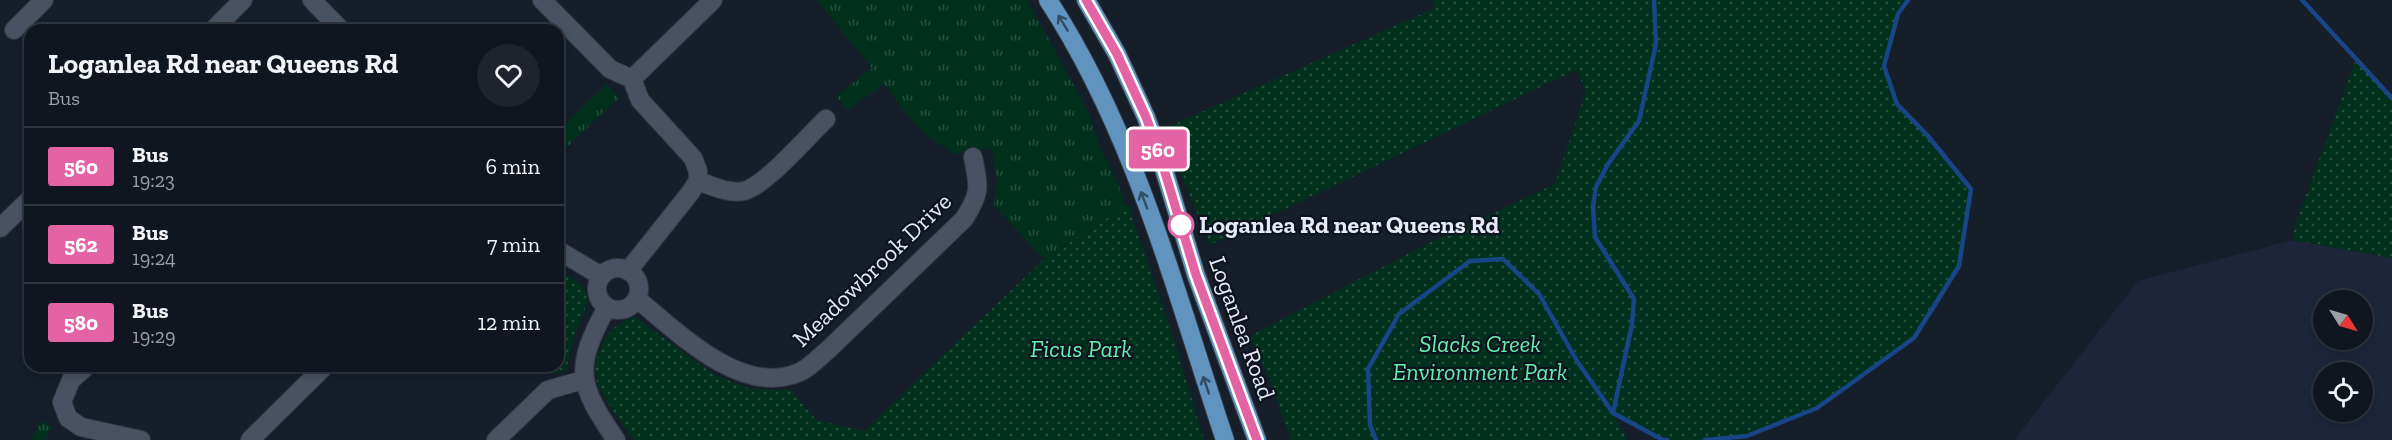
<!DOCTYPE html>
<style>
:root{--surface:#101620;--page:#1e232d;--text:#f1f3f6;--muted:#9c9fa5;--line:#30353e}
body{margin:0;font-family:"Zilla Slab",serif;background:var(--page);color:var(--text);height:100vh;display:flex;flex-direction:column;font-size:22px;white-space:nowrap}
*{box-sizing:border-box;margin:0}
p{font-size:20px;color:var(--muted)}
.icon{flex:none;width:33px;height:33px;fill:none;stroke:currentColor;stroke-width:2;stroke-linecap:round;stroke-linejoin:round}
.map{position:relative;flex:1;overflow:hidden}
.panel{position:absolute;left:24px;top:24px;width:540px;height:348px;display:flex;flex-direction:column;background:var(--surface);border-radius:18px;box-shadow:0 3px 9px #0003,0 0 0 2px var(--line)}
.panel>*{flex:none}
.badge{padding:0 12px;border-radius:4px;font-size:21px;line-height:39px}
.needle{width:39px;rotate:127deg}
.buttons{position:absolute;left:2313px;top:290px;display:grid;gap:12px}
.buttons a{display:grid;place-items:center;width:60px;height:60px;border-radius:50%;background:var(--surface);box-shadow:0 3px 9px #0003,0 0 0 2px var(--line);font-size:30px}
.map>.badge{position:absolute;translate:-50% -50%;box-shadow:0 0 0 3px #fff}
.round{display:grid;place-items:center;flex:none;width:63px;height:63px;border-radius:32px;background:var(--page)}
.summary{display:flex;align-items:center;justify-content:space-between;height:102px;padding:0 24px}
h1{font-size:28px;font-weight:700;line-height:45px}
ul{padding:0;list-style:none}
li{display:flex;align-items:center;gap:18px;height:78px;padding:0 24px;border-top:2px solid var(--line)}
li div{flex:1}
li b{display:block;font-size:22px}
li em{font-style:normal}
li .badge{min-width:66px;font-weight:700;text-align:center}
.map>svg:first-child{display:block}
.built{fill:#1c2638;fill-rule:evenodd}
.grass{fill:url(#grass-tufts)}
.park{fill:url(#park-dots)}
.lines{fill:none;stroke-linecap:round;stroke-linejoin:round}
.stream{stroke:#184587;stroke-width:4.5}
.minor-casing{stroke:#353944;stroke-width:20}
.major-casing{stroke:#353944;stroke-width:20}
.minor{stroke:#495261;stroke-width:18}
.major{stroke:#6093bd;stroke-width:18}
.oneway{stroke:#324d67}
.line-casing{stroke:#fff;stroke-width:14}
.line{stroke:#e463a4;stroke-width:9}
.stop-dot{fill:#fff;stroke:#e463a4;stroke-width:3}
.labels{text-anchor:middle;stroke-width:4.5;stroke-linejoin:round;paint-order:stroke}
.stop-label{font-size:24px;font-weight:bold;fill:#e5ebf4;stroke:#0d1420;text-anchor:start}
.street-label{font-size:24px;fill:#e5ebf4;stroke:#0d1420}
.park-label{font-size:24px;font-style:italic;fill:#67eead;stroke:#0d1420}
</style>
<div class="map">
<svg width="2392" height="440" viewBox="0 0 2392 440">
<defs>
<pattern id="grass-tufts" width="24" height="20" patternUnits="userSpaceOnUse" patternTransform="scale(1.5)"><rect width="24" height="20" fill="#01311d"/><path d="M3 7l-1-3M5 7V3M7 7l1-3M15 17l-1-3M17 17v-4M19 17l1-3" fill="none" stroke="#264f3e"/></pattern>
<pattern id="park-dots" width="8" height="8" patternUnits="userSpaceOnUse" patternTransform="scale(1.5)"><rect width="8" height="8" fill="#01311d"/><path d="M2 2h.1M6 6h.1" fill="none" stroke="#264f3e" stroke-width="1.8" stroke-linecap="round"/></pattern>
</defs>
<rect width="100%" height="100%" fill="#161e2a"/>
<!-- built -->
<path class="built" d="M2293 240 2392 258V440H2014L2138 281ZM2324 300H2362V339H2324ZM2324 372H2362V411H2324Z"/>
<!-- grass -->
<g class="grass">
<path d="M817 0H1027L1087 109 1100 148 1114 174 1124 199V204L1133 208 1129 215 1079 236 1044 259 994 205 997 182 992 148 953 154C944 145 932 142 923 132 908 118 897 100 884 84L848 110 836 96 872 68Z"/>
<path d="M607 84 619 98 558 155V131Z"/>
<path d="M41 421 52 427 45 440H31Z"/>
</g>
<!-- park -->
<g class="park">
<path d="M1432 0H1908L1898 14 1884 66 1897 104 1928 136 1971 189 1959 266 1914 338 1817 408 1747 436 1705 440H1663L1614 414 1627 440H1291L1270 380 1250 336 1427 244 1555 184 1586 91 1576 70 1210 245 1163 129 1435 8Z"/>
<path d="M2356 59 2392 98V258L2293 240 2295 225Z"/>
<path d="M1128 205 1170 327 1204 440H634C622 422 590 385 595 363 597 357 600 351 602 346 610 329 618 322 635 317L713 374 748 388 791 390 816 420 864 431 1044 259Z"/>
<path d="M558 269C600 294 588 298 574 338 570 349 570 359 566 370 549 378 537 372 520 366H558Z"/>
</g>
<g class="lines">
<!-- stream -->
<g class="stream">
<path d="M2302 0 2392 98"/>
<path d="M1613 413 1632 324 1634 299 1595 237 1593 206 1596 187 1608 164 1639 121 1656 44 1654 0"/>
<path d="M1376 440 1370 425 1368 369 1399 314 1470 261 1503 259 1539 294 1577 361 1613 413 1663 440H1667"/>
<path d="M1705 440 1747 436 1817 408 1914 338 1959 266 1971 189 1928 136 1897 104 1884 66 1898 14 1908 0"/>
</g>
<defs>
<g id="minor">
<path d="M312 0 341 30"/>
<path d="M542 0 610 69 632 79 640 100 693 158 698 171V181L690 193 628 271"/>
<path d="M14 30 44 0"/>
<path d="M213 30 243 0"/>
<path d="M632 79 713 0"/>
<path d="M698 181C712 186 729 194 744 191 765 186 808 136 826 119"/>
<path d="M0 228 30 199"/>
<path d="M558 250 601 276"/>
<circle cx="618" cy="289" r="21"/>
<path d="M637 299C677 331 736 392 792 375 807 371 818 358 829 349L964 219C981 193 979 187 973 157"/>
<path d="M607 307C573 369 578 384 616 440"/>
<path d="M87 366 71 380 62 402 68 418 81 427 141 440"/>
<path d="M250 440 325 366"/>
<path d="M496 440 548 390 583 380"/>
</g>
<g id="major">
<path d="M1048 0C1135 133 1175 291 1225 440"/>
<path d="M1086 0 1117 54 1146 117 1160 156 1196 275 1257 440"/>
</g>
</defs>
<!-- minor casing -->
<use href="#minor" class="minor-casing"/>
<!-- major casing -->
<use href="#major" class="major-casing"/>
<!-- minor -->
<use href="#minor" class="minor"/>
<!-- major -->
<use href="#major" class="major"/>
</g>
<!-- one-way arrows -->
<defs><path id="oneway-shaft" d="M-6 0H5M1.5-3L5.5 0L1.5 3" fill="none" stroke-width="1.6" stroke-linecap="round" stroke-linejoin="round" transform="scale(1.5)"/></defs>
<g class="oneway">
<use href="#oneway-shaft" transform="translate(1063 23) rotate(-121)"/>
<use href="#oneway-shaft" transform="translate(1144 200) rotate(-111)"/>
<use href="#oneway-shaft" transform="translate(1206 385) rotate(-109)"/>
</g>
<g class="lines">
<defs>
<path id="line" d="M1086 0 1117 54 1146 117 1160 156 1196 275 1257 440"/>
</defs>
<!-- line casing -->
<use href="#line" class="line-casing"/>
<!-- line -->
<use href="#line" class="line"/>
</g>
<!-- markers -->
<circle class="stop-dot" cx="1181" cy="225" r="12"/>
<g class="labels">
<!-- stop labels -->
<g class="stop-label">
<text x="1199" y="233">Loganlea Rd near Queens Rd</text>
</g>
<!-- street labels -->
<g class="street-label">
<text transform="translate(872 270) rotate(-44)" y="8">Meadowbrook Drive</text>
<text transform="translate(1242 328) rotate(70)" y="8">Loganlea Road</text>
</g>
<!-- park labels -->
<g class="park-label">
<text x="1480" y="352">Slacks Creek<tspan x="1480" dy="28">Environment Park</tspan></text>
<text x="1081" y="357">Ficus Park</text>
</g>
</g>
</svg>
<div class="buttons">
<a><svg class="needle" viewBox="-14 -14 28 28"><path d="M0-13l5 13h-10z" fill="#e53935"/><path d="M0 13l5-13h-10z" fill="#9c9fa5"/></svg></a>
<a><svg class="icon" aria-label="locate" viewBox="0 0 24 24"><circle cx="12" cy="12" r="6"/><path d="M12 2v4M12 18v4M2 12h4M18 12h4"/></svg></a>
</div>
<b class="badge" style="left:1158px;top:149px;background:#e463a4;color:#fff">560</b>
<section class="panel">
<div class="summary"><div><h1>Loganlea Rd near Queens Rd</h1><p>Bus</p></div><a class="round"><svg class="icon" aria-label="heart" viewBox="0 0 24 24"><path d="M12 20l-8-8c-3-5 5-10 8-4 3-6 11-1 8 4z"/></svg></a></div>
<ul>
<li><span class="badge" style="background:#e463a4;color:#fff">560</span><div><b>Bus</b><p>19:23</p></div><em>6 min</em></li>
<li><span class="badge" style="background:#e463a4;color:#fff">562</span><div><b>Bus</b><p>19:24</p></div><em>7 min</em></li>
<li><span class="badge" style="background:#e463a4;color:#fff">580</span><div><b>Bus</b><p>19:29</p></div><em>12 min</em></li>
</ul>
</section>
</div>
